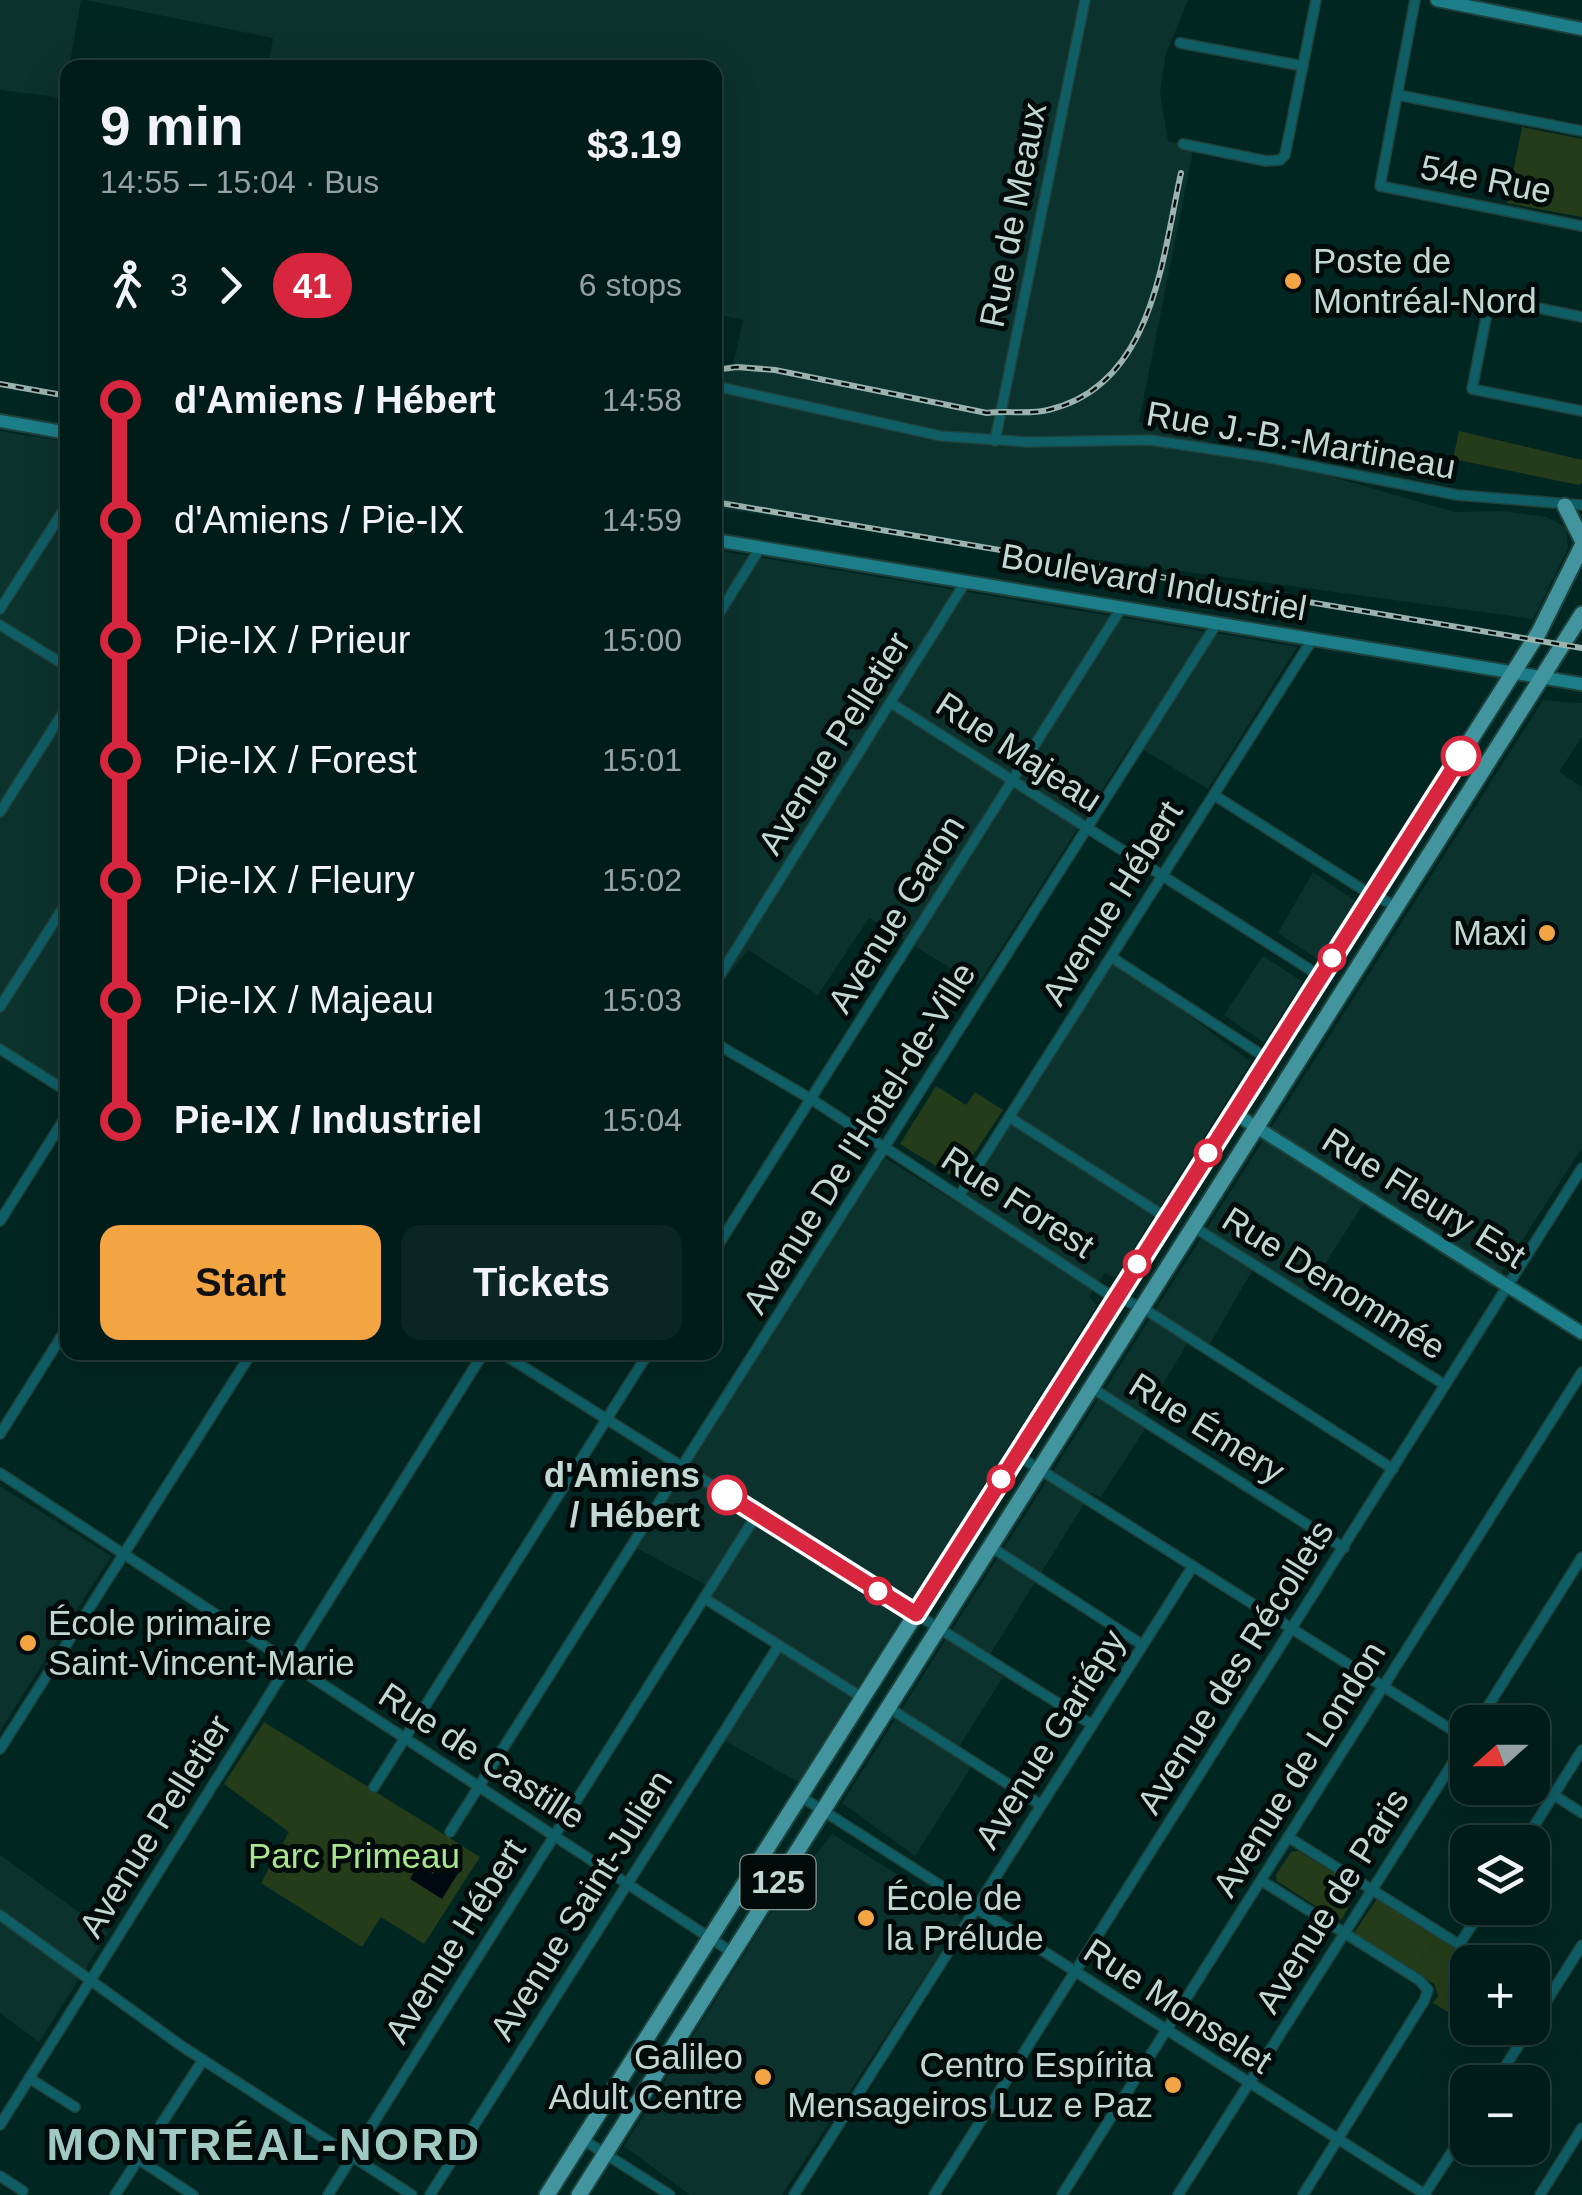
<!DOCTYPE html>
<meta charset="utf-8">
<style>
:root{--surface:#001c19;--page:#0a2522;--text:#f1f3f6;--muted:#95a1a2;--line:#223a38;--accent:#f3a443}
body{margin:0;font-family:Helvetica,sans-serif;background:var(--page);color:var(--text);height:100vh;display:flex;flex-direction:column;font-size:38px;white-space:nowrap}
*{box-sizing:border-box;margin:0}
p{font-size:32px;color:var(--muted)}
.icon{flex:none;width:55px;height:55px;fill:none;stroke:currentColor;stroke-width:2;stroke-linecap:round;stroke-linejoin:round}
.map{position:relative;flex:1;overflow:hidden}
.drawer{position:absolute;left:60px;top:60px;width:662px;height:1300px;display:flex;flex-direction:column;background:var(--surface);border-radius:20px;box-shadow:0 10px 40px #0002,0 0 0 2px var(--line)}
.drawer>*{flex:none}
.badge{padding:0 20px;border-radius:32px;font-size:35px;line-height:65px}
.needle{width:65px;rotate:249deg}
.controls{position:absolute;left:1450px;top:1705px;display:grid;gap:20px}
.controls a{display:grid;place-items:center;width:100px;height:100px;border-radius:20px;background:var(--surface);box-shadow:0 10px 40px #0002,0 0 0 2px var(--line);font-size:50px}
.map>.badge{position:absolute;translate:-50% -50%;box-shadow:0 0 0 5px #fff}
.legs{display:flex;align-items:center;gap:15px;height:110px;padding:0 40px;font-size:32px}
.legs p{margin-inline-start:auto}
.headline{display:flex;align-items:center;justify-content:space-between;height:170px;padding:0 40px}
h1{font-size:55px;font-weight:700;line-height:75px}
.primary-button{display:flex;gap:20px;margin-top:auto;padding:20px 40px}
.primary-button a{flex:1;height:115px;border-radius:20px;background:var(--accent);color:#111;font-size:40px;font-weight:700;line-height:115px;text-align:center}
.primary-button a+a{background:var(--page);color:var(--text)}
ul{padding:0 40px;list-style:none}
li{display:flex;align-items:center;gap:35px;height:120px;font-size:38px}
li i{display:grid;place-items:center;width:15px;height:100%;margin:0 12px;background:currentColor}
li i::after{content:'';width:25px;height:25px;margin:-12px;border:8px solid;border-radius:50%;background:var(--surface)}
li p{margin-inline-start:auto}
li:first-child i{background:linear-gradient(#0000 50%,currentColor 0)}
li:last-child i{background:linear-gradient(currentColor 50%,#0000 0)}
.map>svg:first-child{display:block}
.built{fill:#0c322d}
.green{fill:#253c1a}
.water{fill:#000811}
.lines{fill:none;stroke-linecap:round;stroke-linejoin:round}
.street-casing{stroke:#1f423d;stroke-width:12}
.secondary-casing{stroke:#1f423d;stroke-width:16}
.primary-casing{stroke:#1f423d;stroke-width:19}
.street{stroke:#0f5e66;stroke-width:9}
.secondary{stroke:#1c7e88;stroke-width:12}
.primary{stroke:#42959e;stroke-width:15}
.rail-casing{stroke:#9bb3ae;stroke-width:6}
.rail{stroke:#010c0a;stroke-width:2.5;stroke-dasharray:8;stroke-linecap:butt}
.line-1-casing{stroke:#fff;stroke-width:22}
.line-1{stroke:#d7263d;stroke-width:15}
.poi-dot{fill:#f3a443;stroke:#010c0a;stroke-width:4}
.stop-1-dot{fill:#fff;stroke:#d7263d;stroke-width:5}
.labels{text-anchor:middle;stroke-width:10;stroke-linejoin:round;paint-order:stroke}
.shield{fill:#010c0a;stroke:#899a97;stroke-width:2.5}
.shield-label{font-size:32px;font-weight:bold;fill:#c3d7d3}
.street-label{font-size:35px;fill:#c3d7d3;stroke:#010c0a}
.poi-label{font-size:35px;fill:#c3d7d3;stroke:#010c0a;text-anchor:start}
.stop-label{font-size:35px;font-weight:bold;fill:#c3d7d3;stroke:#010c0a;text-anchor:end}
.park-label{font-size:35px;fill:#a9e48f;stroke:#010c0a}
.district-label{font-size:45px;font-weight:bold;letter-spacing:2.5px;fill:#a0c9c1;stroke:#010c0a}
</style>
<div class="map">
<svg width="1582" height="2195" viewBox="0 0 1582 2195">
<rect width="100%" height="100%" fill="#002621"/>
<!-- built -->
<g class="built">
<path d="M0 0H81L64 98 0 90Z"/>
<path d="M85 0H1188L1166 54 1160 93 1168 141 1194 146 1139 422 1455 512 1503 511 1546 517 1566 527 1568 548 1533 619 715 508V376L732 370 743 320 715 314V68L268 67 273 38Z"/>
<path d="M0 431 67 442V1092L0 1049Z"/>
<path d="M715 550 1297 647 1208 789 1132 743 978 985 869 918 818 995 748 950 715 992Z"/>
<path d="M1543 700 1582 703V737L1559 772 1582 787V1148L1492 1287 1364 1203 1307 1292 1256 1264 1204 1354 1187 1344 1139 1425 1145 1429 1101 1497 1091 1493 984 1664 1003 1677 954 1755 972 1766 915 1856 842 1803Z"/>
<path d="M1313 872 1357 902 1319 960 1278 933Z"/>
<path d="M1263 956 1303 982 1264 1043 1224 1015Z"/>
<path d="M1114 959 1251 1062 1115 1278 1105 1273 1089 1297 1097 1305 798 1782 720 1738 779 1644 704 1598 710 1587 636 1548 885 1158 961 1205Z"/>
<path d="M0 1486 111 1556 0 1731Z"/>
<path d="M832 1834 957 1911 961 1921 782 2195H690L624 2146 768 1916Z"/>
<path d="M0 1855 108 1933 39 2042 0 2013Z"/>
</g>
<!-- green -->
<g class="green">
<path d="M1522 127 1582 139V217L1507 203Z"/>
<path d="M1459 431 1582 460V483L1579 485 1453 459Z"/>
<path d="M936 1086 966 1105 975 1092 1003 1110 957 1179 900 1144Z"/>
<path d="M264 1722 480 1857 424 1944 381 1917 362 1947 261 1883 289 1832 224 1784Z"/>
<path d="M1298 1851 1359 1888 1342 1919 1337 1920 1277 1881 1276 1875 1291 1852Z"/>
<path d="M1377 1899 1478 1962H1468L1467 2024 1433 2003 1438 1995 1434 1984 1354 1933Z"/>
</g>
<!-- water -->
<path class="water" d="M442 1859 460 1870 442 1899 410 1879 418 1865 433 1874Z"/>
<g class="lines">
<defs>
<g id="street">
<path d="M1415 0 1380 186 1582 226"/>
<path d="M1180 43 1303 66"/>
<path d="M1398 95 1582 131"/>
<path d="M1183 144 1266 161 1280 160 1285 155 1316 0"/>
<path d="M1582 317 1490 298 1472 389 1582 411"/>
<path d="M715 386 941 436 1028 442 1150 440 1264 457 1457 495 1582 505"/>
<path d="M995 441 1085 0"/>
<path d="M0 609 68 503"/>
<path d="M715 620 760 548"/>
<path d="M0 625 68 667"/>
<path d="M891 703 1320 976"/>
<path d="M1214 795 1362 889 1397 907"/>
<path d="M0 812 68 705"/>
<path d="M1111 957 1268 1059"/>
<path d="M715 983 966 581"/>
<path d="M0 1007 68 900"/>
<path d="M715 1043 811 1099 1105 1292 1143 1308 1393 1469"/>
<path d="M0 1049 68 1092"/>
<path d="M1009 1117 1167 1218"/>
<path d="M959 1196 1312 640"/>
<path d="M0 1221 68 1113"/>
<path d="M1194 1227 1445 1385"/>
<path d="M715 1250 1122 607"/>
<path d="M500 1352 1091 1724"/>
<path d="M1092 1388 1344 1548"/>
<path d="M0 1434 68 1326"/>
<path d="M1017 1455 1468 1740"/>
<path d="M0 1473 733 1953"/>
<path d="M991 1547 1141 1644"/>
<path d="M704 1598 863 1698"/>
<path d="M889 1708 1041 1805"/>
<path d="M1478 1722 1582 1557"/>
<path d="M0 1749 252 1352"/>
<path d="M1532 1781 1582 1813"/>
<path d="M374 1787 649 1352"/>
<path d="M800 1796 1426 2195"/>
<path d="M450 1832 1217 623"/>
<path d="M1288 1837 1487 1962"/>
<path d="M1524 1842 1582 1750"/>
<path d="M1262 1881 1419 1980 1428 1990 1424 2001 1303 2195"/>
<path d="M0 1915 183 2047 412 2195"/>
<path d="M1459 1945 1483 1908"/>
<path d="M1532 1991 1547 2000"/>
<path d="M1532 2024 1582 1945"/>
<path d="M29 2078 75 2107"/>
<path d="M1495 2082 1530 2028"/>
<path d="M0 2125 484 1352"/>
<path d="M582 2139 670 2195"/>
<path d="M138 2159 193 2195"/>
<path d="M0 2176 23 2191"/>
<path d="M115 2195 203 2060"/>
<path d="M328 2195 757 1514"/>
<path d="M430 2195 779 1645"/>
<path d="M794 2195 1193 1566"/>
<path d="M934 2195 1582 1168"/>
<path d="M1062 2195 1582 1372"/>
<path d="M1178 2195 1468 1739"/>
<path d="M1424 2195 1468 2127"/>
<path d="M1540 2195 1582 2128"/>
</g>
<g id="secondary">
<path d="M1437 0 1582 29"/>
<path d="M0 421 68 433"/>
<path d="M715 540 1582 684"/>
<path d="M1234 1113 1582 1333"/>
</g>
<g id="primary">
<path d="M1565 506 1582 540"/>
<path d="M547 2195 1539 632 1582 546"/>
<path d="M579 2195 1582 614"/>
</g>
</defs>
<!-- street casing -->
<use href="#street" class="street-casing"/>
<!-- secondary casing -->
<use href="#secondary" class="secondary-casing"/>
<!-- primary casing -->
<use href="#primary" class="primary-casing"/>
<!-- street -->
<use href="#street" class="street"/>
<!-- secondary -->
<use href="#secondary" class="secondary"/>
<!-- primary -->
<use href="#primary" class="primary"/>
<defs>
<g id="rail">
<path d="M715 370 737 367 775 370 987 413C1008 410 1027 415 1048 410 1153 386 1162 259 1181 173"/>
<path d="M0 384 68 396"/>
<path d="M715 502 1582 648"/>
</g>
</defs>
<!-- rail casing -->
<use href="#rail" class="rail-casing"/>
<!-- rail -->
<use href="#rail" class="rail"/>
</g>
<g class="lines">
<defs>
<path id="line-1" d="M727 1495 916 1614 1461 756"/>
</defs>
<!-- line-1 casing -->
<use href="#line-1" class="line-1-casing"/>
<!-- line-1 -->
<use href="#line-1" class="line-1"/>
</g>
<!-- markers -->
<g class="poi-dot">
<circle cx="1293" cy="281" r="10"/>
<circle cx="1547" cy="933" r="10"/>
<circle cx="28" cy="1643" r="10"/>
<circle cx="866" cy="1918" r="10"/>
<circle cx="763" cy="2077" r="10"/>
<circle cx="1173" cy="2085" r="10"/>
</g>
<g class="stop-1-dot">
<circle cx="1461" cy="756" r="18"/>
<circle cx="1332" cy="958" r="12"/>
<circle cx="1208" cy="1153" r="12"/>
<circle cx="1137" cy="1264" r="12"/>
<circle cx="1001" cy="1479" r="12"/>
<circle cx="727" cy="1495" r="18"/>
<circle cx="878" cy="1591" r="12"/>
</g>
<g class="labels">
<!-- shield labels -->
<rect class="shield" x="740.5" y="1855" width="75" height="54" rx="8"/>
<g class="shield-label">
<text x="778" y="1893">125</text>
</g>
<!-- street labels -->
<g class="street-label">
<text transform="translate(1486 179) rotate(11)" y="12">54e Rue</text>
<text transform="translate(1013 215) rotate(-79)" y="12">Rue de Meaux</text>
<text transform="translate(1301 440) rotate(10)" y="12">Rue J.-B.-Martineau</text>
<text transform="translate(1154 582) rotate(10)" y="12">Boulevard Industriel</text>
<text transform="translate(834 743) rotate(-58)" y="12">Avenue Pelletier</text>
<text transform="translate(1019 752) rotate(33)" y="12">Rue Majeau</text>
<text transform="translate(1112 903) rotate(-58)" y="12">Avenue Hébert</text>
<text transform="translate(896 914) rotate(-58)" y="12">Avenue Garon</text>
<text transform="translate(859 1138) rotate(-58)" y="12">Avenue De l'Hotel-de-Ville</text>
<text transform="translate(1424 1198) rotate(32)" y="12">Rue Fleury Est</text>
<text transform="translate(1018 1202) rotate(33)" y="12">Rue Forest</text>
<text transform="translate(1334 1283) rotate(32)" y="12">Rue Denommée</text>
<text transform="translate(1207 1428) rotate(32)" y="12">Rue Émery</text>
<text transform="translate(1235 1667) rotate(-58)" y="12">Avenue des Récollets</text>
<text transform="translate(1050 1739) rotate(-58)" y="12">Avenue Gariépy</text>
<text transform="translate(482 1756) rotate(33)" y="12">Rue de Castille</text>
<text transform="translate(1299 1769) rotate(-58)" y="12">Avenue de London</text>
<text transform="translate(155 1826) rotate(-58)" y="12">Avenue Pelletier</text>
<text transform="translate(1332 1901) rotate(-58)" y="12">Avenue de Paris</text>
<text transform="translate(581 1905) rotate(-58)" y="12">Avenue Saint-Julien</text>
<text transform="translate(455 1941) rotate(-58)" y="12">Avenue Hébert</text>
<text transform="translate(1178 2006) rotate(33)" y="12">Rue Monselet</text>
</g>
<!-- poi labels -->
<g class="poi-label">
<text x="1313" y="273">Poste de<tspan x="1313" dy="40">Montréal-Nord</tspan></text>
<text x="1527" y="945" text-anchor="end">Maxi</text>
<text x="48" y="1635">École primaire<tspan x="48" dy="40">Saint-Vincent-Marie</tspan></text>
<text x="886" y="1910">École de<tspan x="886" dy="40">la Prélude</tspan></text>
<text x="743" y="2069" text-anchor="end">Galileo<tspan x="743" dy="40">Adult Centre</tspan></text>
<text x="1153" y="2077" text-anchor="end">Centro Espírita<tspan x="1153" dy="40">Mensageiros Luz e Paz</tspan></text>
</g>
<!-- stop labels -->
<g class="stop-label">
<text x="700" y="1487">d'Amiens<tspan x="700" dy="40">/ Hébert</tspan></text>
</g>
<!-- park labels -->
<g class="park-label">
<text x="354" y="1868">Parc Primeau</text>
</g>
<!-- district labels -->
<g class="district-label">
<text x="264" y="2160">MONTRÉAL-NORD</text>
</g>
</g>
</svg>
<div class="controls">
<a><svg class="needle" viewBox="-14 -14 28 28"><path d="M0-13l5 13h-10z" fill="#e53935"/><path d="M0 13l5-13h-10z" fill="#95a1a2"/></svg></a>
<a><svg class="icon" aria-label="layers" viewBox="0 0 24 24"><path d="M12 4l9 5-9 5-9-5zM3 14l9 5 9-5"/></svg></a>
<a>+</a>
<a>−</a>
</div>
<section class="drawer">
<div class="headline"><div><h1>9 min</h1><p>14:55 – 15:04 · Bus</p></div><b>$3.19</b></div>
<div class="legs"><svg class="icon" aria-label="walk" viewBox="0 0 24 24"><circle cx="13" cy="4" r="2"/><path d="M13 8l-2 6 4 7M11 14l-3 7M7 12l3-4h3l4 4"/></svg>3<svg class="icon" aria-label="forward" viewBox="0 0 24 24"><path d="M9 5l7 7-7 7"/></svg><b class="badge" style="background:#d7263d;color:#fff">41</b><p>6 stops</p></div>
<ul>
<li><i style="color:#d7263d"></i><b>d'Amiens / Hébert</b><p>14:58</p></li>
<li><i style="color:#d7263d"></i><span>d'Amiens / Pie-IX</span><p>14:59</p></li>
<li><i style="color:#d7263d"></i><span>Pie-IX / Prieur</span><p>15:00</p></li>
<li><i style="color:#d7263d"></i><span>Pie-IX / Forest</span><p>15:01</p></li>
<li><i style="color:#d7263d"></i><span>Pie-IX / Fleury</span><p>15:02</p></li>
<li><i style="color:#d7263d"></i><span>Pie-IX / Majeau</span><p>15:03</p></li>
<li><i style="color:#d7263d"></i><b>Pie-IX / Industriel</b><p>15:04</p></li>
</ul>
<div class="primary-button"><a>Start</a><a>Tickets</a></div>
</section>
</div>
